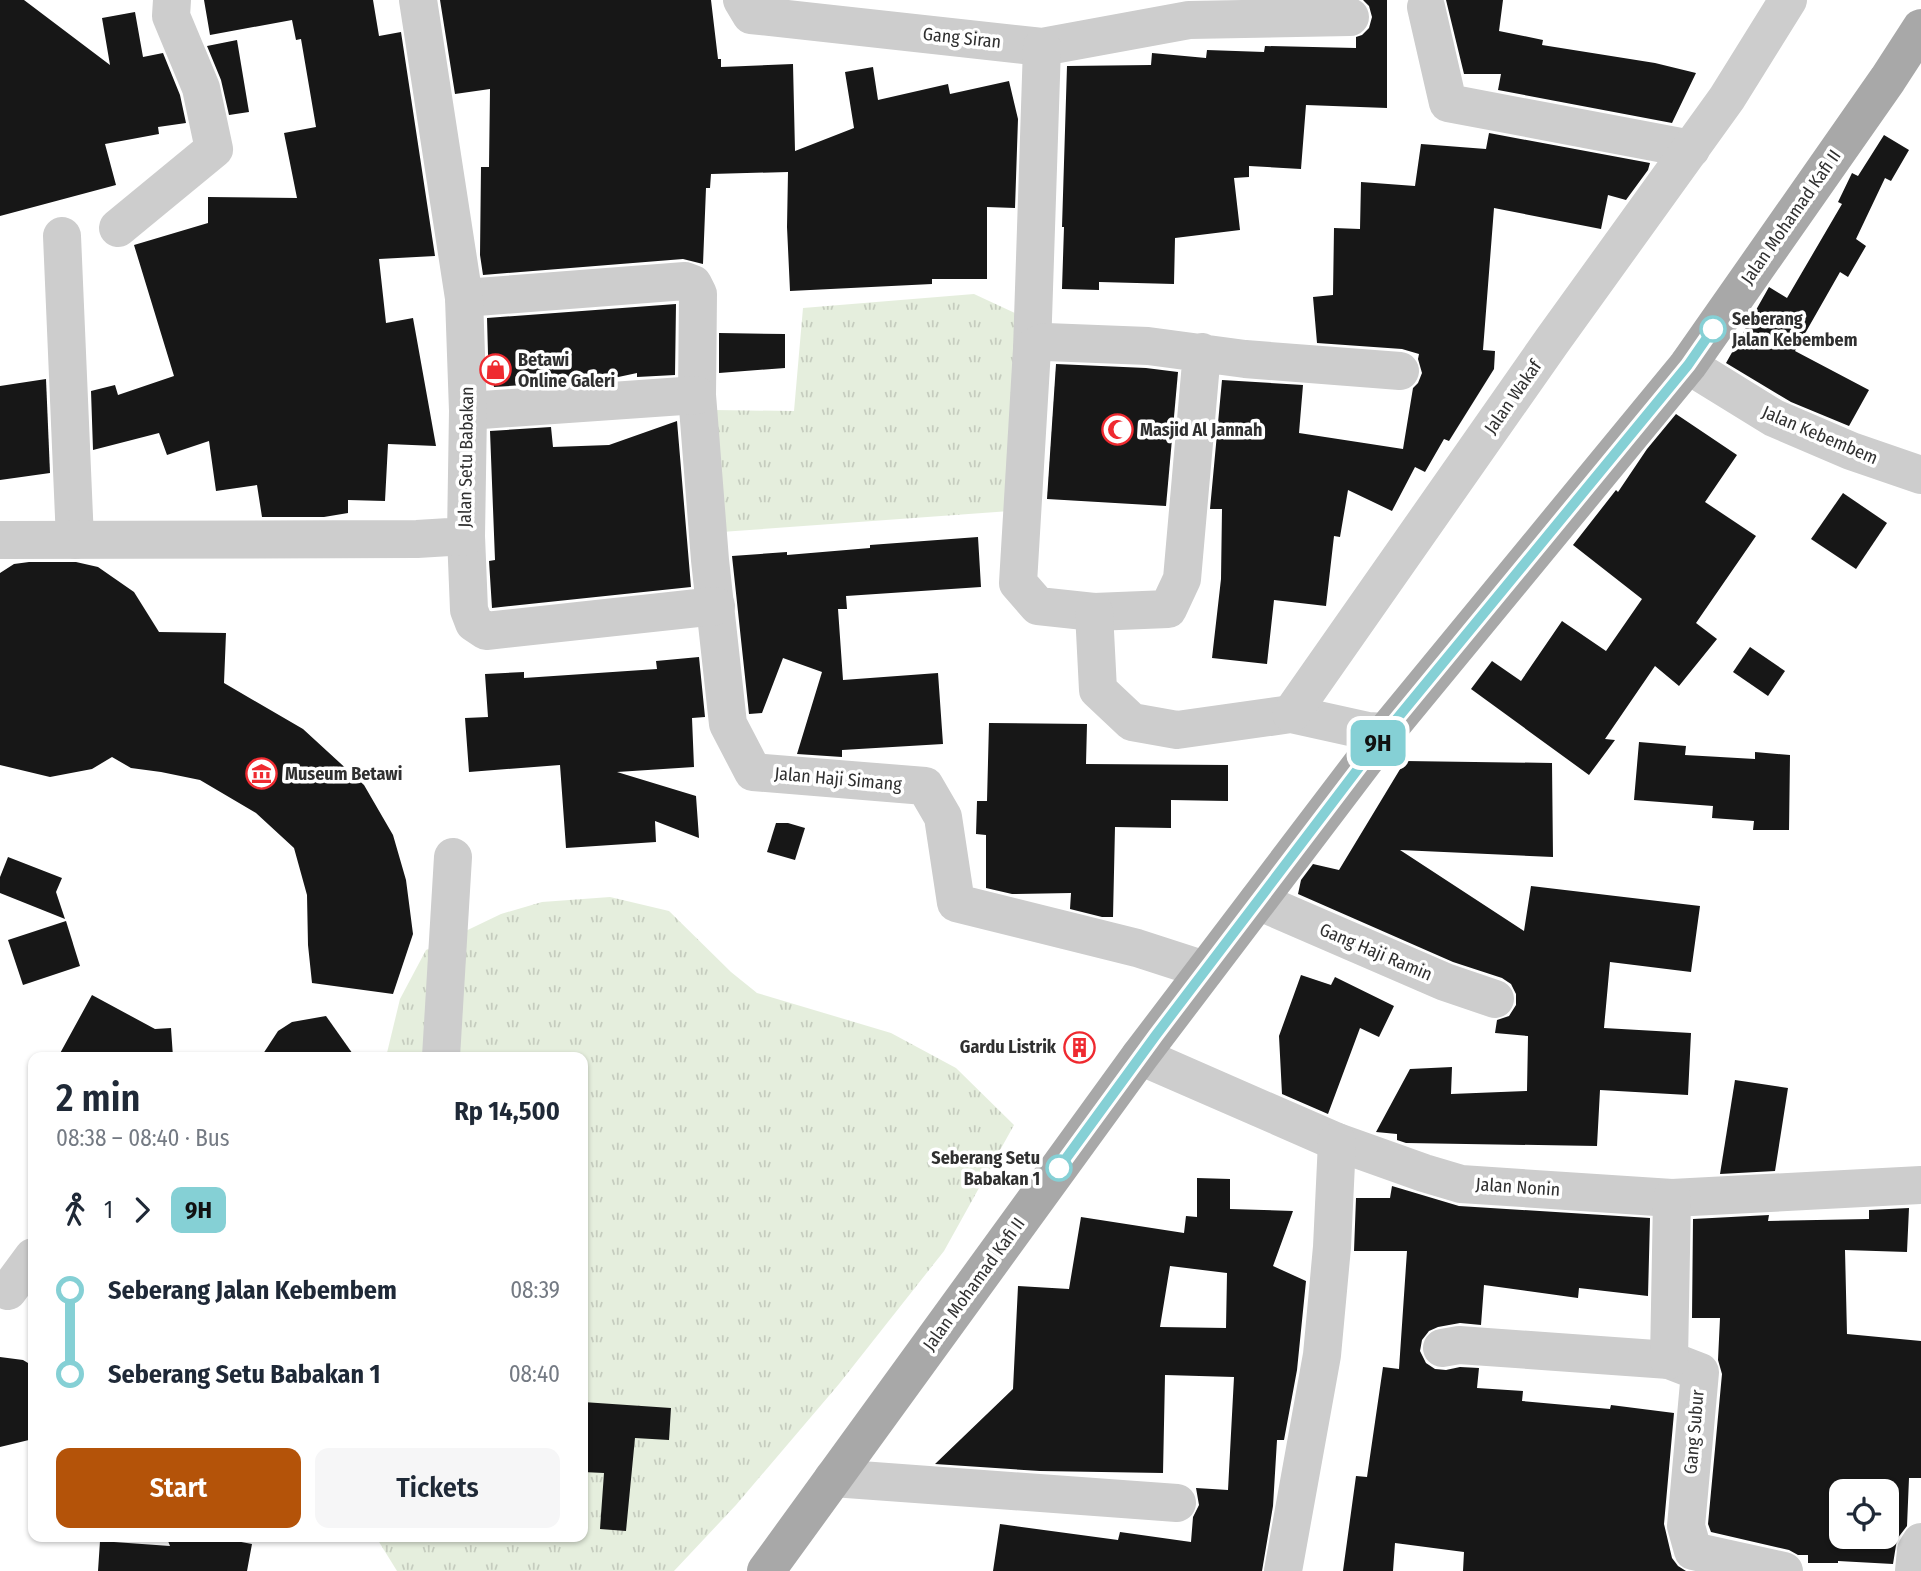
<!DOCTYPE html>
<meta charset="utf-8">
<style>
:root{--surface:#fff;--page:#f6f6f7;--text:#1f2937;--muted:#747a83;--accent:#b45309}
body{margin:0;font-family:"Fira Sans Condensed",sans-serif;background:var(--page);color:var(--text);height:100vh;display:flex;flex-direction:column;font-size:26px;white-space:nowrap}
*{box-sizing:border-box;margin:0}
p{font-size:23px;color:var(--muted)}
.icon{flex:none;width:38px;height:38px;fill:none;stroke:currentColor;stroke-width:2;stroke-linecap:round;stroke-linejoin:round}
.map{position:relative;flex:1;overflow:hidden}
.details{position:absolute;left:28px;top:1052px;width:560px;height:490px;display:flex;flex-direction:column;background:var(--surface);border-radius:14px;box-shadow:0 2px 5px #0004}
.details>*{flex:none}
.badge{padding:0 14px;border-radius:10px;font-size:24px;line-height:46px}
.tools{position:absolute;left:1829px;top:1479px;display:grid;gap:14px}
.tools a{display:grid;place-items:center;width:70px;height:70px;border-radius:14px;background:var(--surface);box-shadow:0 2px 5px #0004;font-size:35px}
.map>.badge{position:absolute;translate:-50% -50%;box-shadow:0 0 0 4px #fff}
.legs{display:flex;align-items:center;gap:10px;height:77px;padding:0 28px;font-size:23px}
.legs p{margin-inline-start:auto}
.head{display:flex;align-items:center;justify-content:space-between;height:119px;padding:0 28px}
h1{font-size:38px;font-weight:600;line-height:52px}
.primary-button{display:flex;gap:14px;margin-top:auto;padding:14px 28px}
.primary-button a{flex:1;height:80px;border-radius:14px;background:var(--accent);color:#fff;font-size:28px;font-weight:600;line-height:80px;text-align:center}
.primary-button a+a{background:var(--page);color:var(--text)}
ul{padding:0 28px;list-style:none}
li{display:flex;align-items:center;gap:24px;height:84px;font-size:26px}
li i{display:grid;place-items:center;width:10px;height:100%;margin:0 9px;background:currentColor}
li i::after{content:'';width:18px;height:18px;margin:-9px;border:5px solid;border-radius:50%;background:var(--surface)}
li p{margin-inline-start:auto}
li:first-child i{background:linear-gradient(#0000 50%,currentColor 0)}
li:last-child i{background:linear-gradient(currentColor 50%,#0000 0)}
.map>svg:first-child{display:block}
.grass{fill:url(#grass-tufts)}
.building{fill:#171717;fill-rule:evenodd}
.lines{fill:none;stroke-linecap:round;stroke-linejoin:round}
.minor{stroke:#cdcdcd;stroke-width:38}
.major{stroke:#a8a8a8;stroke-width:38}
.line-1-casing{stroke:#fff;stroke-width:16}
.line-1{stroke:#85d0d5;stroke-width:10}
.stop-1-dot{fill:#fff;stroke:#85d0d5;stroke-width:3.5}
.labels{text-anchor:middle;stroke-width:7;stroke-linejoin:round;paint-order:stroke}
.street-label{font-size:18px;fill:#303030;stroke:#fff}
.stop-label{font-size:18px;font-weight:bold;fill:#303030;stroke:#fff;text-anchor:start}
.poi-label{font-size:18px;font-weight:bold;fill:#303030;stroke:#fff;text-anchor:start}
</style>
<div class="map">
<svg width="1921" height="1571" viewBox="0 0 1921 1571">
<defs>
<pattern id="grass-tufts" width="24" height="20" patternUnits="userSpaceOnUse" patternTransform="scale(1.75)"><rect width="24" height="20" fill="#e5eedd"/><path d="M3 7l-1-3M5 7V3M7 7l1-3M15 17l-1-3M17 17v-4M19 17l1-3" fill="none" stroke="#c5ccbe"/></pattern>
</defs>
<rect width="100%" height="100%" fill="#fff"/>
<!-- grass -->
<g class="grass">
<path d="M974 294 1017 314 1010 511 721 532 714 410 794 411 803 308Z"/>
<path d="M610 897 669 911 731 972 757 993 891 1033 956 1068 1014 1125 944 1251 839 1384 736 1505 674 1571H397L376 1537 583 1536V1057H386L400 999 426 950 501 914 542 902Z"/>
</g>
<!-- building -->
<g class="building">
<path d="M0 0H24L110 65 102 18 135 12 143 57 163 53 180 95 186 123 158 127 159 134 105 144 116 185 0 216Z"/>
<path d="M204 0H373L379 36 401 32 435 256 379 259 386 323 413 318 436 446 388 444 385 501 348 500V513L324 517H262L257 485 216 491 209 441 167 455 159 433 93 450 91 391 115 385 118 395 174 376 134 245 208 223V197L297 198 284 133 316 127 301 39 296 40 292 20 210 35Z"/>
<path d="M440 0H711L718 59H721V67L793 64 795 151 854 128 845 72 873 67 878 100 948 84 950 94 1009 81 1018 119 1015 208 987 207V279H932V284L790 291 787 227 788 172 711 174 710 188H706L703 264 683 259 483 275 480 255 481 167H489L490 89 455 94Z"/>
<path d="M1363 0H1387V108L1306 105 1301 169 1249 166V177L1234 178 1240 230 1175 238 1174 284 1099 282V290L1062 289 1064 227H1062L1067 66 1151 65 1152 53 1206 58 1207 50 1264 52 1265 46 1356 48V37L1362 35 1369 28 1372 17 1369 6Z"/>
<path d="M1446 0H1503L1499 31 1543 40 1542 45 1655 63 1696 73 1672 123 1498 90 1501 74H1464Z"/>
<path d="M237 40 249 112 229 115 221 80 207 46Z"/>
<path d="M1489 133 1650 163 1648 170 1626 200 1608 195 1601 229 1494 208 1483 350 1495 351 1494 369 1449 441 1444 439 1425 472 1415 467 1392 511 1348 490 1340 537 1334 536 1326 606 1274 600 1267 664 1212 658 1221 579 1222 509H1210L1222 380 1303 385 1299 433 1403 449 1413 388 1418 383 1422 373 1418 359 1419 354 1402 349 1317 343 1313 297 1333 295 1334 228 1360 229 1361 182 1415 186 1421 144 1486 149Z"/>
<path d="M1884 135 1909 150 1891 181 1885 178 1856 239 1866 246 1848 277 1840 272 1795 351 1869 390 1849 426 1791 402 1726 363 1769 287 1787 298 1842 204 1838 202 1852 173 1858 176Z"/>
<path d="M676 304 675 375 637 377V373L609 379 494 387 488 354 487 318Z"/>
<path d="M719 333 785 334V368L719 373Z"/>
<path d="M1056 364 1146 368 1178 372 1166 506 1047 499Z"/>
<path d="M46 379 50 473 0 480V386Z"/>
<path d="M1676 414 1737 455 1705 502 1756 536 1696 623 1717 639 1679 686 1655 666 1605 739 1615 740 1589 775 1471 689 1492 661 1521 681 1562 621 1606 651 1642 599 1573 545 1616 490 1618 492 1647 449Z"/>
<path d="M677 421 691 587 492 608 489 561 495 560 490 431 551 427 553 447 609 445Z"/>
<path d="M1843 493 1887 523 1856 569 1811 539Z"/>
<path d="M978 537 981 587 846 596 847 609H838L843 680 938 673 943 744 842 750V757L797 754 822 672 783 658 762 713 749 714 732 556 787 552V555L870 548V545Z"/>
<path d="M29 562H76L98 567 134 592 159 632 226 633 224 683 303 729 364 785 393 835 406 880 413 934 393 994 312 983 308 945 307 895 294 848 256 813 200 780 161 772 131 768 112 757 92 769 50 777 0 765V573L14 564Z"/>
<path d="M1750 647 1785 671 1768 696 1733 672Z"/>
<path d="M699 657 705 717 692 718 694 767 617 772 696 796 699 838 655 821 656 842 566 848 560 765 469 772 465 718 488 717 485 674 524 672V678L657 669 656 661Z"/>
<path d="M989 723 1087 724 1086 764 1228 765V801L1171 800V828L1115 827 1113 917H1102L1070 909 1071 893 1012 894 986 888V835L976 834 977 801H987Z"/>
<path d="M1639 742 1686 746 1685 755 1755 759V752L1790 755 1789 830H1753L1754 821 1712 818 1713 806 1634 800Z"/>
<path d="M1405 761 1552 763 1553 857 1400 850 1524 931 1531 886 1700 906 1691 972 1610 962 1604 1028 1691 1033 1688 1095 1600 1090 1597 1146 1406 1143 1397 1140V1134L1376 1132 1410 1069 1452 1067 1451 1094 1527 1091 1528 1036 1495 1033 1497 1020 1509 1016 1516 1005V994L1511 984 1502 978 1453 962 1298 894 1301 880 1313 864 1339 870Z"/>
<path d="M776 823H788L805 828 795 860 767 852Z"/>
<path d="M8 857 62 878 56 892 65 919 0 893V877Z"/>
<path d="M66 921 80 966 23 985 8 940Z"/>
<path d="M1301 975 1331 985 1335 977 1394 1006 1379 1037 1360 1028 1328 1114 1282 1094 1279 1036Z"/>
<path d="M92 995 155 1029 171 1028 173 1057H58Z"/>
<path d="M326 1016 355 1057H261L278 1031 292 1022Z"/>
<path d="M1735 1080 1788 1088 1775 1171 1720 1174Z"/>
<path d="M1197 1178 1230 1179V1209L1293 1211 1273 1266 1306 1281 1297 1370 1284 1440H1277L1273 1506 1262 1571H993L1000 1524 1118 1540 1120 1532 1191 1542 1193 1517 1199 1505 1196 1488 1228 1490 1234 1377 1165 1375 1163 1473 1040 1471 935 1464 1013 1389 1018 1286 1069 1289 1081 1217 1184 1233 1186 1216 1197 1217ZM1170 1266 1227 1273 1226 1328 1160 1327Z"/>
<path d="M1392 1186 1459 1206 1650 1218 1648 1296 1579 1288 1578 1298 1484 1285 1481 1325 1460 1323 1438 1327 1429 1331 1422 1340 1420 1351 1426 1363 1435 1369 1446 1370 1460 1367 1479 1368 1477 1388 1523 1391 1522 1401 1610 1409 1611 1405 1674 1413 1664 1524 1672 1558 1678 1566 1686 1571H1463L1464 1552 1395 1543 1393 1571H1343L1356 1476 1367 1477 1383 1367 1399 1369 1407 1251H1354L1356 1198H1390Z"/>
<path d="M1909 1208 1907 1252 1845 1250 1847 1334 1921 1341V1478H1909L1907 1526 1897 1539 1893 1564 1838 1561V1563H1808V1555H1798L1789 1550 1711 1532 1708 1524 1722 1374 1718 1360 1720 1318H1692L1693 1219 1769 1215 1768 1221 1869 1219V1210ZM1841 1491H1886V1536H1841Z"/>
<path d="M0 1357 23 1360 33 1366V1439L0 1447Z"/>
<path d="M583 1402 671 1408 669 1440 635 1438 626 1531 600 1529 604 1473 583 1472Z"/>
<path d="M166 1536H209L252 1544 247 1571H98L100 1541 170 1546Z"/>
</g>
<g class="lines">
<!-- minor -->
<g class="minor">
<path d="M742 0 751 15 1042 47 1189 20 1350 17"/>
<path d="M1426 7 1448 103 1691 149"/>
<path d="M118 228 214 149 201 88 171 16 172 0"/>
<path d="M62 236 75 540"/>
<path d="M464 298 685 281 693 284 698 294 697 395 710 560 728 724 753 772 925 786 943 817 956 903 1137 948 1205 970"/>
<path d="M1032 349 1042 47"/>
<path d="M1202 352 1182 579 1168 609 1094 612 1038 606 1018 583 1032 349 1039 344 1046 342 1148 346 1245 359 1400 371"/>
<path d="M1688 365 1774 418 1851 451 1921 475"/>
<path d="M468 411 697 395"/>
<path d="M466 536 469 610 474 623 486 631 716 606"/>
<path d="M0 540 417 539 466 536 468 411 464 298 418 0"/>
<path d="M1094 612 1098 690 1132 722 1177 730 1291 714 1368 731 1386 732"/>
<path d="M1291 714 1552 341 1727 98 1788 0"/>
<path d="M1258 901 1445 982 1495 999"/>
<path d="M1140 1056 1337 1142 1424 1173 1461 1184 1672 1198 1921 1185"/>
<path d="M441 1057 453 857"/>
<path d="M8 1291 33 1257"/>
<path d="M1442 1348 1459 1345 1669 1360 1700 1372 1686 1526 1693 1551 1784 1571"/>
<path d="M1669 1360 1672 1198"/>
<path d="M833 1478 1177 1503"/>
<path d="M1283 1571 1322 1355 1332 1247 1337 1142"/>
<path d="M1914 1571 1916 1550 1921 1542"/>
</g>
<!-- major -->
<path class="major" d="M766 1571 1140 1056 1386 732 1688 365 1888 79 1921 28"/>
</g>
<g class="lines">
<defs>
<path id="line-1" d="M1059 1168 1156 1035 1386 732 1688 365 1713 329"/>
</defs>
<!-- line-1 casing -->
<use href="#line-1" class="line-1-casing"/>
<!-- line-1 -->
<use href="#line-1" class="line-1"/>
</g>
<!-- icons -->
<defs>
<symbol id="shop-ring" viewBox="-11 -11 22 22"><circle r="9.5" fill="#fff" stroke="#ef2a30" stroke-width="1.5"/><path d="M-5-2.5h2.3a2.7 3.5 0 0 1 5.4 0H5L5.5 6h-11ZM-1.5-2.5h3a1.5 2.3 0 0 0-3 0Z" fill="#ef2a30"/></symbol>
<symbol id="mosque-ring" viewBox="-11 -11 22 22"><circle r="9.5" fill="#fff" stroke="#ef2a30" stroke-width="1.5"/><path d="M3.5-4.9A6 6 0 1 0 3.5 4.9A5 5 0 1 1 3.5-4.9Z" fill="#ef2a30"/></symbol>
<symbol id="museum-ring" viewBox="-11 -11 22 22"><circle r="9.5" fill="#fff" stroke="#ef2a30" stroke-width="1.5"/><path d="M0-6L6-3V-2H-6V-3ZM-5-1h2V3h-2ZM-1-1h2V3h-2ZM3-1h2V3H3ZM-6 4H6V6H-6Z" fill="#ef2a30"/></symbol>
<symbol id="building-ring" viewBox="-11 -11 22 22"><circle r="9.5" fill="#fff" stroke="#ef2a30" stroke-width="1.5"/><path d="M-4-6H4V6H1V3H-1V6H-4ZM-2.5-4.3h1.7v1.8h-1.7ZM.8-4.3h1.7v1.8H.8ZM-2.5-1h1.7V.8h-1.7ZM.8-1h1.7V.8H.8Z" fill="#ef2a30"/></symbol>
</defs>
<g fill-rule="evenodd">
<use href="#shop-ring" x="478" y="352" width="35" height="35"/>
<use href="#mosque-ring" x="1100" y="412" width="35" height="35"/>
<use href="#museum-ring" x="244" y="756" width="35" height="35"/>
<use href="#building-ring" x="1062" y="1030" width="35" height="35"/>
</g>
<!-- markers -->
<g class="stop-1-dot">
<circle cx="1713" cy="329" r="12"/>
<circle cx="1059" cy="1168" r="12"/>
</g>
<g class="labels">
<!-- street labels -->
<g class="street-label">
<text transform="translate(962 38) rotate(6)" y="6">Gang Siran</text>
<text transform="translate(1791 217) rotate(-55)" y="6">Jalan Mohamad Kafi II</text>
<text transform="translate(1513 397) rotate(-55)" y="6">Jalan Wakaf</text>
<text transform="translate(1820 435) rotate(23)" y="6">Jalan Kebembem</text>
<text transform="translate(466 457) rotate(-89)" y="6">Jalan Setu Babakan</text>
<text transform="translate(838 779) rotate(5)" y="6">Jalan Haji Simang</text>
<text transform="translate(1376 952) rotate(23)" y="6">Gang Haji Ramin</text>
<text transform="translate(1518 1187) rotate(4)" y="6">Jalan Nonin</text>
<text transform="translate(974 1284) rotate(-54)" y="6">Jalan Mohamad Kafi II</text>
<text transform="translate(1694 1432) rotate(-85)" y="6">Gang Subur</text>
</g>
<!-- stop labels -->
<g class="stop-label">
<text x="1732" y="325">Seberang<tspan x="1732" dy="21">Jalan Kebembem</tspan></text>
<text x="1040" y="1164" text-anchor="end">Seberang Setu<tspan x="1040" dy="21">Babakan 1</tspan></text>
</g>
<!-- poi labels -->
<g class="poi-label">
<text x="518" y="366">Betawi<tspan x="518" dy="21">Online Galeri</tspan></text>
<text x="1140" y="436">Masjid Al Jannah</text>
<text x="285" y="780">Museum Betawi</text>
<text x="1056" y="1053" text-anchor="end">Gardu Listrik</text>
</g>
</g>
</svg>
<div class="tools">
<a><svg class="icon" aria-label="locate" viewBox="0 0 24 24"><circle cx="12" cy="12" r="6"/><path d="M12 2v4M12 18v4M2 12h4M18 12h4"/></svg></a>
</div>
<b class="badge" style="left:1378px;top:743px;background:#85d0d5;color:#111">9H</b>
<section class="details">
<div class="head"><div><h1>2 min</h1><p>08:38 – 08:40 · Bus</p></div><b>Rp 14,500</b></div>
<div class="legs"><svg class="icon" aria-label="walk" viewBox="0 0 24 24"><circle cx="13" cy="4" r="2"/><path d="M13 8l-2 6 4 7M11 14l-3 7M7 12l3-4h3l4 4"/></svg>1<svg class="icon" aria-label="forward" viewBox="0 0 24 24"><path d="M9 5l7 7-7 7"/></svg><b class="badge" style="background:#85d0d5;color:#111">9H</b></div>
<ul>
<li><i style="color:#85d0d5"></i><b>Seberang Jalan Kebembem</b><p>08:39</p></li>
<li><i style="color:#85d0d5"></i><b>Seberang Setu Babakan 1</b><p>08:40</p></li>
</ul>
<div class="primary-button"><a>Start</a><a>Tickets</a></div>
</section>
</div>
